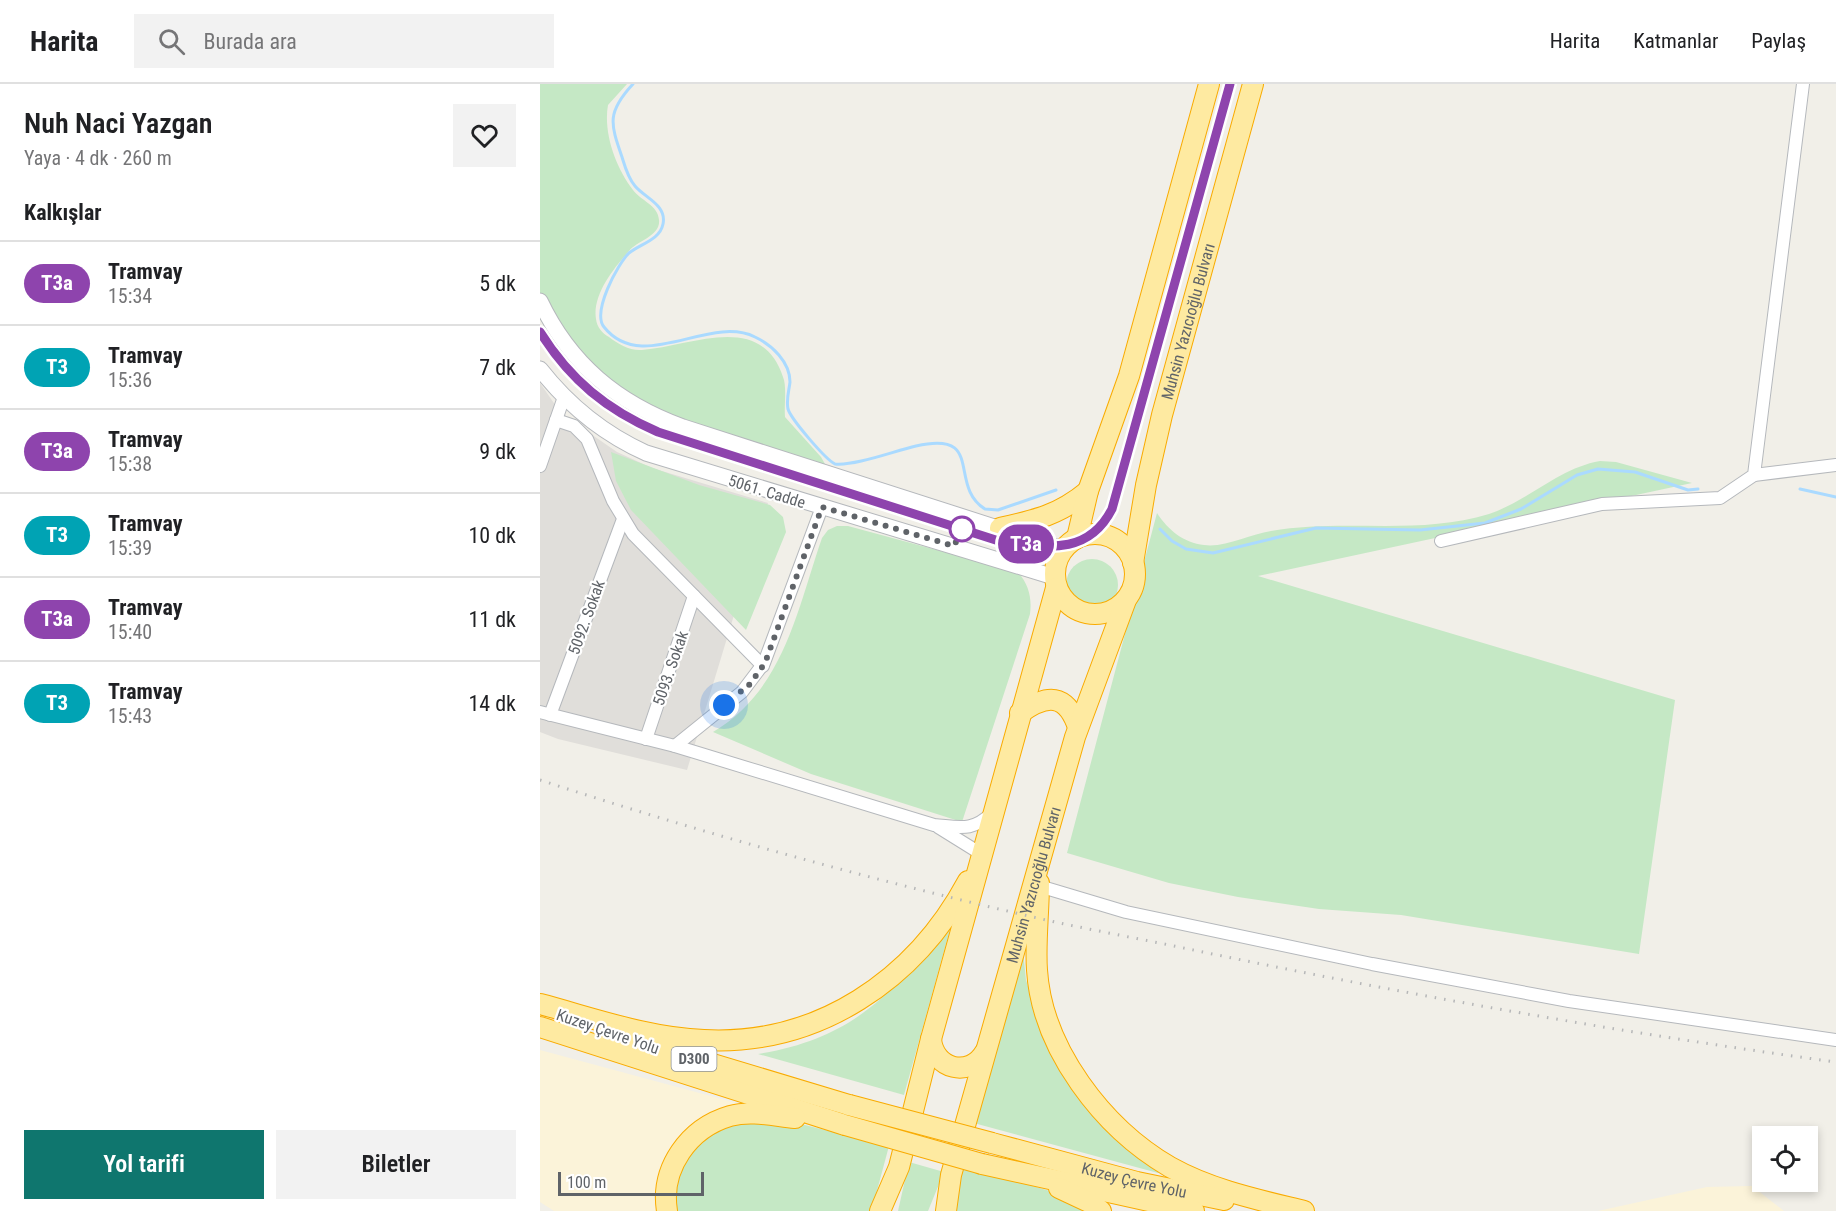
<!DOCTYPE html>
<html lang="tr">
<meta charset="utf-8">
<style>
:root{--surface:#fff;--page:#f2f2f2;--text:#202124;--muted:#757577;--line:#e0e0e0;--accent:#0f766e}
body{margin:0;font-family:"Roboto Condensed",sans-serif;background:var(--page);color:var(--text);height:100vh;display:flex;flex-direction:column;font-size:22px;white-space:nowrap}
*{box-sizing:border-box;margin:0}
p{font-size:20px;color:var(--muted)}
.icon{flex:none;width:33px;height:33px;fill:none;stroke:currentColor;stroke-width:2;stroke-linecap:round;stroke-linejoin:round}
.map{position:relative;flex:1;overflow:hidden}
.sheet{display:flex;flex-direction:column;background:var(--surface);width:540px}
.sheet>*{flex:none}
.badge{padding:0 12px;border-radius:20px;font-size:21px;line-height:39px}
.buttons{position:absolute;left:1212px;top:1042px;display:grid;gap:12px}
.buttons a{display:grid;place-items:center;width:66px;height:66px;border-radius:0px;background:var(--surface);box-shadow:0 3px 9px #0003;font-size:30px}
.scale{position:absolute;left:18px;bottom:15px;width:146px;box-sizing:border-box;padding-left:6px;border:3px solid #5f6368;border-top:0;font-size:16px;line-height:21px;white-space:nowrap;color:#5f6368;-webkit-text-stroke:4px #fff;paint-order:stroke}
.you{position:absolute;width:30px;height:30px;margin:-15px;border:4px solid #fff;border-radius:50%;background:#1a73e8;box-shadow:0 0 0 9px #1a73e833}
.map>.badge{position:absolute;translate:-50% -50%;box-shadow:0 0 0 3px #fff}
h2{padding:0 24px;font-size:22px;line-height:54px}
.round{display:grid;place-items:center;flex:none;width:63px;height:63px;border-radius:0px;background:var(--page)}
.overview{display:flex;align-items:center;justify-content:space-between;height:102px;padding:0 24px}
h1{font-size:28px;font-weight:600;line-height:45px}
.cta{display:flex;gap:12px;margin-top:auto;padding:12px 24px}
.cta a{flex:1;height:69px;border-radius:0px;background:var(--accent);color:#fff;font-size:24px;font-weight:600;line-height:69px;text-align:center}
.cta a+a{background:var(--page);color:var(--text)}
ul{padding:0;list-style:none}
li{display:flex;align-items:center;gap:18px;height:84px;padding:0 24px;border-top:2px solid var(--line)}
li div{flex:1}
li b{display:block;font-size:22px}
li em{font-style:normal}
li .badge{min-width:66px;font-weight:700;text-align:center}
header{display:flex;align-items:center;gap:36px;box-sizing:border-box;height:84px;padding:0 30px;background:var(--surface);border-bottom:2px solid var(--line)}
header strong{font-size:28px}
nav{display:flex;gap:33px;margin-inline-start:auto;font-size:21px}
.search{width:420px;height:54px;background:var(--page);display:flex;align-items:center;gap:15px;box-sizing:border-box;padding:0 21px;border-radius:0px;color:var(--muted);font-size:22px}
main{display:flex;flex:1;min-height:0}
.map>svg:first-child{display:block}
.industrial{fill:#e0deda}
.green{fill:#c5e8c5}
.sand{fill:#fbf3d9}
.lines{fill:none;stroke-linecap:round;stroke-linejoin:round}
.stream{stroke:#aadaff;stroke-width:3}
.minor-casing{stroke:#b5b8bc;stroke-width:14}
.tertiary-casing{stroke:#b5b8bc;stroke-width:17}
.trunk-casing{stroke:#f9ab00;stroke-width:22}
.minor{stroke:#fff;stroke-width:12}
.tertiary{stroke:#fff;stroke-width:15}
.trunk{stroke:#feeaa1;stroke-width:20}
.tram{stroke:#b6b7b8;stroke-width:1.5}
.rail{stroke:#b6b7b8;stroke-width:3;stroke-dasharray:1.5 8;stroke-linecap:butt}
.trunk-bridge-casing{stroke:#f9ab00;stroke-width:22;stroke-linecap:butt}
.trunk-bridge{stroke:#feeaa1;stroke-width:20}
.line-casing{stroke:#fff;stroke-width:14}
.line{stroke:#8e44ad;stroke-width:9}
.walk{stroke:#5f6368;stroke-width:6;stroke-dasharray:0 10.8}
.stop-dot{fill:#fff;stroke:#8e44ad;stroke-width:3}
.labels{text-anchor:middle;stroke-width:4.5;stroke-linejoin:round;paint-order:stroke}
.shield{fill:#fff;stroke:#8f9295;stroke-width:1.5}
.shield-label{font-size:15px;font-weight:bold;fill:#5f6368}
.street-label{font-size:16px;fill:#5f6368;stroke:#fff}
</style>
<header>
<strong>Harita</strong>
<div class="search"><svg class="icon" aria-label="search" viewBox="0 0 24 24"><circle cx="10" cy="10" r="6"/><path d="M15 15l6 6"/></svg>Burada ara</div>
<nav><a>Harita</a><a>Katmanlar</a><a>Paylaş</a></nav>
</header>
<main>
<section class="sheet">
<div class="overview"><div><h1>Nuh Naci Yazgan</h1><p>Yaya · 4 dk · 260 m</p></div><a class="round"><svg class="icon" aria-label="heart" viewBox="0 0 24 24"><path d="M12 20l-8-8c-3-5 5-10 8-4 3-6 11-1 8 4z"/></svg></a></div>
<h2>Kalkışlar</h2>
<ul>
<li><span class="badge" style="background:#8e44ad;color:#fff">T3a</span><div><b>Tramvay</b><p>15:34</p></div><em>5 dk</em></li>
<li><span class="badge" style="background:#00a3b4;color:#fff">T3</span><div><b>Tramvay</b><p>15:36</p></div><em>7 dk</em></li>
<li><span class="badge" style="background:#8e44ad;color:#fff">T3a</span><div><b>Tramvay</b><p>15:38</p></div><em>9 dk</em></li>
<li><span class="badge" style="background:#00a3b4;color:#fff">T3</span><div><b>Tramvay</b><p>15:39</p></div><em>10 dk</em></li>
<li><span class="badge" style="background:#8e44ad;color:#fff">T3a</span><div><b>Tramvay</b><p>15:40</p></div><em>11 dk</em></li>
<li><span class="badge" style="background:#00a3b4;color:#fff">T3</span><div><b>Tramvay</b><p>15:43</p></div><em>14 dk</em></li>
</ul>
<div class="cta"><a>Yol tarifi</a><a>Biletler</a></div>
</section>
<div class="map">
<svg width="1296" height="1127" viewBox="0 0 1296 1127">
<rect width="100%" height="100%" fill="#f1efe8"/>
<!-- industrial -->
<path class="industrial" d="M0 299 18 325 32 337 77 368 112 384 228 419 147 686 18 655 0 648Z"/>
<!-- green -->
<g class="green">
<path d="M0 0H87L68 21C63 49 76 84 93 106 101 117 118 121 119 136 121 152 97 157 89 167 74 184 52 211 56 235 57 243 62 249 69 253 78 260 90 267 102 266 150 263 221 226 243 293 247 302 244 322 245 333L281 373 289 387 119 340C67 322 26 282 0 235Z"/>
<path d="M71 368 159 401 230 421 243 433 246 448 206 546 91 426 76 397Z"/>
<path d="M1060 377 1076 378 1152 399 718 492 1135 616 1099 870 861 831 779 825 698 813 629 799 527 769 617 429C628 446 644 459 664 461 685 464 710 450 731 447 803 434 878 452 949 430 988 417 1019 384 1060 377Z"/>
<path d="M297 442H308L478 488C489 501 492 514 490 530L422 738 271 690 173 648C244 606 257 526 282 454L288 446Z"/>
<circle cx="552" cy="501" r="26"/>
<path d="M414 831 364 1011 218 970C317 954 356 906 414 831Z"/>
<path d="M482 857 486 896 502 947 620 1084 618 1089 430 1038Z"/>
<path d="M186 1038 261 1040 349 1062 335 1114 329 1127H131L137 1079Z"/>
<path d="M369 1078 404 1088 388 1127H358Z"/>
<path d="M423 1082 510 1107 551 1127H414Z"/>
</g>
<!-- sand -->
<g class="sand">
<path d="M0 966 215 1024 164 1036 119 1127H14L0 1118Z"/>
<path d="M1212 1102 1244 1127H1058L1167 1103Z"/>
</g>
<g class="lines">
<!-- stream -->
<g class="stream">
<path d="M93 0C67 28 70 39 82 73 85 83 88 94 95 102 105 114 127 121 123 140 120 156 100 160 89 169 77 181 52 228 64 243 102 291 169 230 215 253 232 261 250 278 250 298 249 307 246 315 248 325 251 335 285 375 295 380 315 382 354 367 376 362 446 346 407 401 445 425L458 426 516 406"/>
<path d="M1260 405 1296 413"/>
<path d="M620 445 632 457 646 465 673 469 776 444 880 446 945 439 981 425 1037 391 1058 385 1095 388 1148 406 1158 405"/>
</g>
<defs>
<g id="minor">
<path d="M16 336 34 342 47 355 73 417 93 450 223 582"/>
<path d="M0 382 24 313"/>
<path d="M1214 391 1296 381"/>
<path d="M901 457 1062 420 1180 414 1214 391 1263 0"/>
<path d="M0 628 135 662 394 741C420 743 432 748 452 729"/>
<path d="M10 631 83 435"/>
<path d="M106 655 154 512"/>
<path d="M135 662 202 608 224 579 282 423"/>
<path d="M398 743 443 771"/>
<path d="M499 802 586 828 832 880 1029 917 1296 956"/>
</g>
<g id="tertiary">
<path d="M0 217C30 280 77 319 143 343L523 465"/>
<path d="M0 285C29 322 64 350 106 369L514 493"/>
</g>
<g id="trunk">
<path d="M460 444C496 436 519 431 548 407"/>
<circle cx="555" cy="490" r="40"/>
<path d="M537 454 548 407 589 292 669 0"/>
<path id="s1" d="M593 479 606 401 622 331 713 0"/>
<path d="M480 629C507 610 526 609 538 643"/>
<path d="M499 799C499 826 495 860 497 886 502 965 563 1044 630 1083 671 1106 719 1116 764 1127"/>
<path d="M0 920C53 934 108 954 164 956 278 962 375 896 428 797"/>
<path d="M0 943 305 1041"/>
<path d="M391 955C394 986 430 994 445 968"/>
<path d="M93 956 309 1021"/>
<path id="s2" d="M452 1059 597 1098 684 1116"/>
<path d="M442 1080 654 1127"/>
<path d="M519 1104 551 1119 561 1127"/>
<path d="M127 1127C120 1084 149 1044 190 1032 211 1026 234 1032 255 1034"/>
<path d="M340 1127 359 1083 391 955 516 504"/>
<path id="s3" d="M406 1127 411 1091 535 653 586 516"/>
</g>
</defs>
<!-- minor casing -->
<use href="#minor" class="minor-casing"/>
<!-- tertiary casing -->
<use href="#tertiary" class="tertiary-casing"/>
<!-- trunk casing -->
<use href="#trunk" class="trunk-casing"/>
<!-- minor -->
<use href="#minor" class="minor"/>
<!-- tertiary -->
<use href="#tertiary" class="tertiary"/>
<!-- trunk -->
<use href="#trunk" class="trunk"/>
<!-- tram -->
<path class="tram" d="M0 259C31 304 69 331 118 353L462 461C502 466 559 475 576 426L695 0"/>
<!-- rail -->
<path class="rail" d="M0 696C168 751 342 799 515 838 562 848 611 857 658 867 870 911 1082 949 1296 978"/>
<defs>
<g id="trunk-bridge">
<path d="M309 1021 452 1059"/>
<path d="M305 1041 442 1080"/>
</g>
</defs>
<!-- trunk-bridge casing -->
<use href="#trunk-bridge" class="trunk-bridge-casing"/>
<!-- trunk-bridge -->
<use href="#trunk-bridge" class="trunk-bridge"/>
</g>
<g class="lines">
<defs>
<path id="line" d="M0 248C30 296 67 326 118 348L462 458C506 463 548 472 572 425L690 0"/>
</defs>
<!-- line casing -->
<use href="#line" class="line-casing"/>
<!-- line -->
<use href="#line" class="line"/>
<!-- walk -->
<path class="walk" d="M184 621 210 600 225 579 282 423 414 462 422 445"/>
</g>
<!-- markers -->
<circle class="stop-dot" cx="422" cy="445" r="12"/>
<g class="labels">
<!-- shield labels -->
<rect class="shield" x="131.5" y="963" width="45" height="24" rx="4.5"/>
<g class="shield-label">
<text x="154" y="980">D300</text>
</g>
<!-- street labels -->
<g class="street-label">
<text dy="6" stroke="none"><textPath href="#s1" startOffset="248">Muhsin Yazıcıoğlu Bulvarı</textPath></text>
<text transform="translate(227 407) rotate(17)" y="6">5061. Cadde</text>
<text transform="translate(46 533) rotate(-70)" y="6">5092. Sokak</text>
<text transform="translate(130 584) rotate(-71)" y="6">5093. Sokak</text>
<text dy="6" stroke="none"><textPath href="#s3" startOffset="338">Muhsin Yazıcıoğlu Bulvarı</textPath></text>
<text transform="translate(68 947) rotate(19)" y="6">Kuzey Çevre Yolu</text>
<text dy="6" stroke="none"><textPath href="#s2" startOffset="147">Kuzey Çevre Yolu</textPath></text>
</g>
</g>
</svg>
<div class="buttons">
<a><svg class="icon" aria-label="locate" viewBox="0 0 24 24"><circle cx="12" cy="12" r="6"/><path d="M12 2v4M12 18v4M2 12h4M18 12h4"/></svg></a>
</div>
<div class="scale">100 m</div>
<div class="you" style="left:184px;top:621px"></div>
<b class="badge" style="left:486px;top:460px;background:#8e44ad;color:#fff">T3a</b>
</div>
</main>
